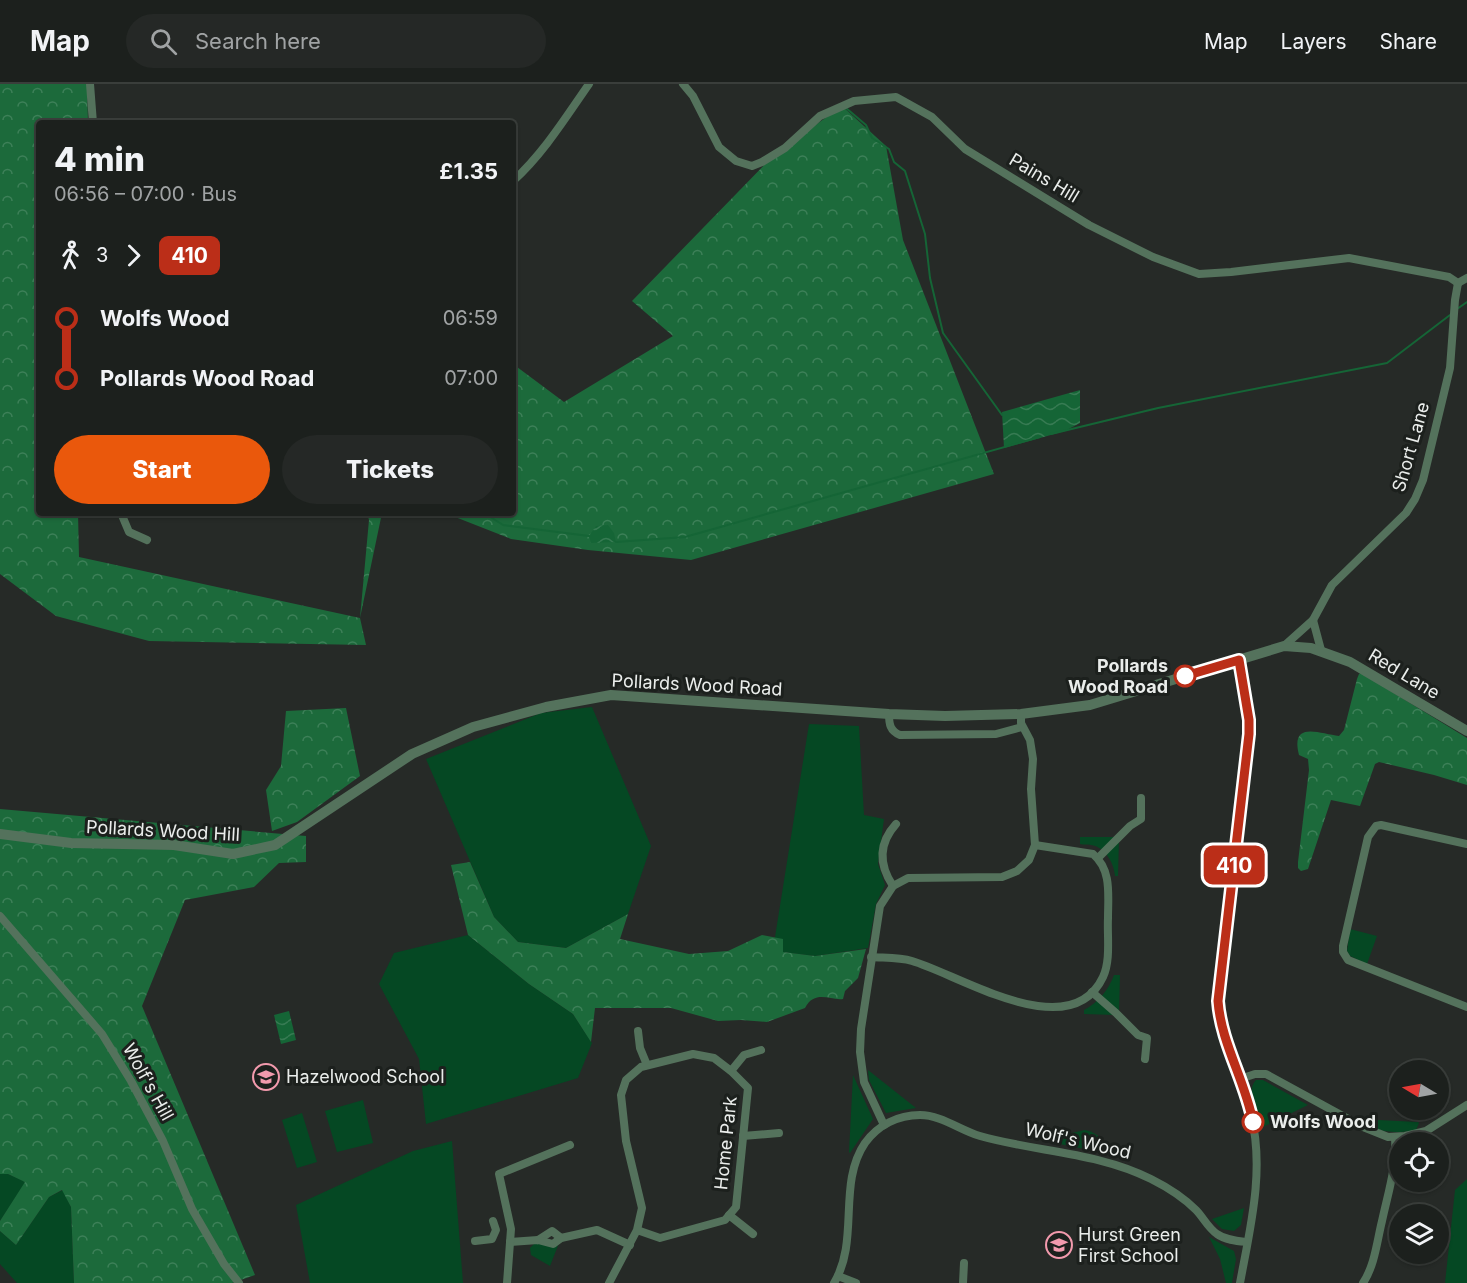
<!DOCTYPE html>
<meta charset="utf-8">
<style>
:root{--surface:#1c201d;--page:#252826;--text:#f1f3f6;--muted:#a0a3a4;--line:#3a3e3b;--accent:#ea580c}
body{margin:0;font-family:Inter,sans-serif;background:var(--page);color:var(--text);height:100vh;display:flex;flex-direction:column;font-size:22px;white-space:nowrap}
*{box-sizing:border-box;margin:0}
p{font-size:20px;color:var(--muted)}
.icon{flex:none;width:33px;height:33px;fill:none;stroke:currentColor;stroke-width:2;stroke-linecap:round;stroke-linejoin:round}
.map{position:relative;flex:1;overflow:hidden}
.drawer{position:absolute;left:36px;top:36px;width:480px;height:396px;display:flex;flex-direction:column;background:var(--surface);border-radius:6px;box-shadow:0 2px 4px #0004,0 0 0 2px var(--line)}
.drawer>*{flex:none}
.badge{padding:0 12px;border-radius:9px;font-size:21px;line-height:39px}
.needle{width:39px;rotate:280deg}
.fabs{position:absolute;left:1389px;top:976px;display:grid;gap:12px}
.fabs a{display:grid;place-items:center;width:60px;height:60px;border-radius:50%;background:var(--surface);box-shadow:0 2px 4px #0004,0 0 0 2px var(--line);font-size:30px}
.map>.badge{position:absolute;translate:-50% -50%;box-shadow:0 0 0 3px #fff}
.legs{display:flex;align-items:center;gap:9px;height:66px;padding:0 18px;font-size:20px}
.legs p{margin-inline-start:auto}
.overview{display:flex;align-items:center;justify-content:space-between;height:102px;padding:0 18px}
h1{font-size:33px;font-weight:800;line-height:45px}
.button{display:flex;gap:12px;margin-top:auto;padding:12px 18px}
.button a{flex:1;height:69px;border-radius:36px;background:var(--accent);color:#fff;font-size:24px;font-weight:800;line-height:69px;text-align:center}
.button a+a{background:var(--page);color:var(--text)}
ul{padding:0 18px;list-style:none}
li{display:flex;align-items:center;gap:21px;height:60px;font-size:22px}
li i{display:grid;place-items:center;width:9px;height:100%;margin:0 8px;background:currentColor}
li i::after{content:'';width:15px;height:15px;margin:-8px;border:4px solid;border-radius:50%;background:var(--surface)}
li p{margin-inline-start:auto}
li:first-child i{background:linear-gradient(#0000 50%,currentColor 0)}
li:last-child i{background:linear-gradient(currentColor 50%,#0000 0)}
header{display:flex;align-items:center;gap:36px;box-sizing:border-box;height:84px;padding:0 30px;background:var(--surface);border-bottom:2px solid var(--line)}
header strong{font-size:28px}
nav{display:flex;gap:33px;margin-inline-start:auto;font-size:21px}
.search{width:420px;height:54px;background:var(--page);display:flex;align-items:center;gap:15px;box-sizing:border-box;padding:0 21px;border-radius:33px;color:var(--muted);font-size:22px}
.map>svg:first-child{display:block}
.green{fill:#054823}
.forest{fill:url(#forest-crowns)}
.water{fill:url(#water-waves)}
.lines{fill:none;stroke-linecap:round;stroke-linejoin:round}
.stream{stroke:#156536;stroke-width:2}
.minor{stroke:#54725c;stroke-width:8}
.tertiary{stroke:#54725c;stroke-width:10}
.line-1-casing{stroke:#fff;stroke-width:14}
.line-1{stroke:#bb2e18;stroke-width:9}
.stop-1-dot{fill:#fff;stroke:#bb2e18;stroke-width:3}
.labels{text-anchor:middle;stroke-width:6;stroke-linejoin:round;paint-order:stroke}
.street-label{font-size:18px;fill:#eaedeb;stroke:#1c201d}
.stop-label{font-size:18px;font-weight:bold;fill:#eaedeb;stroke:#1c201d;text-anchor:end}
.poi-label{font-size:18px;fill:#eaedeb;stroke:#1c201d;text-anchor:start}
</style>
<header>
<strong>Map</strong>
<div class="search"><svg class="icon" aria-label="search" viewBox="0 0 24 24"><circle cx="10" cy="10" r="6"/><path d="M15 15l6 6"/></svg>Search here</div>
<nav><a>Map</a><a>Layers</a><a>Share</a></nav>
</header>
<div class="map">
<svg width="1467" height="1199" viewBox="0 0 1467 1199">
<defs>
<pattern id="forest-crowns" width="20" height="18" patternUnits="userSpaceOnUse" patternTransform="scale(1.5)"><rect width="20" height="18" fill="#1c6a3b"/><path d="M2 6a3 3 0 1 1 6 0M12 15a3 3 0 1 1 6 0" fill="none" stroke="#3d8058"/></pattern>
<pattern id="water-waves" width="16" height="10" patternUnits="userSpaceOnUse" patternTransform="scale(1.5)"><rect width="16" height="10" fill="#156536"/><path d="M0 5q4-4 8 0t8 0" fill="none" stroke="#377b53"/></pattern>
</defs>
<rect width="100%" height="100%" fill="#262a27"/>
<!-- green -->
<g class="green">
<path d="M592 623 651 762 628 830 566 864 518 858 494 833 426 675 541 629Z"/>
<path d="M809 640 859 642 864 731 884 735 878 780 885 801 876 820 868 864 815 872 782 868 775 853Z"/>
<path d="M1080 753H1115L1119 755 1118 792H1115C1114 779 1105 763 1091 761 1087 760 1084 761 1080 760Z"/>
<path d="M1350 845 1377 852 1367 880 1350 872 1347 867Z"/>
<path d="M468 851 529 900 573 930 592 959 578 994 426 1040 419 975 379 900 394 869Z"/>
<path d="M1114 891H1120L1119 929 1115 931 1084 930V926C1098 919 1109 905 1114 891Z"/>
<path d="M868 986 916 1024 886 1029 869 996Z"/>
<path d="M853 991 873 1035 850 1069 849 1068Z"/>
<path d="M1256 996H1263L1308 1021 1261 1044C1258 1031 1245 1006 1256 996Z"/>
<path d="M363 1016 373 1059 337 1068 325 1027Z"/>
<path d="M302 1029 317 1078 297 1084 282 1036Z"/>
<path d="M1358 1035 1418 1038 1419 1039 1416 1046C1394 1050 1377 1049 1358 1035Z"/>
<path d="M1085 1046C1098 1049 1107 1057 1109 1070L1060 1060 1067 1050Z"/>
<path d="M452 1057 463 1199H310L296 1121 413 1067Z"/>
<path d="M0 1090H8L26 1098 0 1137Z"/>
<path d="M1467 1095V1199H1445L1455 1106Z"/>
<path d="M63 1106 71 1123 74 1199H17L0 1180V1147L16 1161 49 1113Z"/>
<path d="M1244 1124 1241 1141 1234 1147 1222 1145 1212 1135Z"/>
<path d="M1209 1153 1234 1167 1236 1175 1232 1199H1226L1220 1175Z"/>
<path d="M561 1154 550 1182 531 1171 530 1164 538 1156 553 1160Z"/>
</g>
<!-- forest -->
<g class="forest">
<path d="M0 0H87L88 39H39V429H78L79 473 360 534 366 561 149 557 56 532 0 490Z"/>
<path d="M842 22 886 62 903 156 994 390 691 476 588 466 511 455 445 429H513V280L564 318 673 252 632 217 775 70Z"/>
<path d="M367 429H382L360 534 369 436Z"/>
<path d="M1361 589 1467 654V701L1434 691 1379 678 1375 680 1360 722 1331 716 1308 785 1301 787 1298 784V778L1309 686 1308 675 1299 671C1290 636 1320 650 1339 652L1344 646 1357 595 1359 590Z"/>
<path d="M346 624 360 692 297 738 272 747 266 706 281 682 286 627Z"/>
<path d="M0 725 306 752V778L279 779 254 803 185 816 142 922 255 1191 232 1199H74L71 1123 62 1106 49 1113 16 1161 0 1147V1137L25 1098 8 1090H0Z"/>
<path d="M470 778 494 833 518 858 566 864 628 830 620 855 689 870 728 867 762 851 783 855V868L815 872 866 865 858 894 845 907 843 915C831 917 815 905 805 924L767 938 741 936 718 937 671 924H595L591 958 573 930 529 900 468 851 451 781Z"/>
</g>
<!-- water -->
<g class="water">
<path d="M1080 306V339L1065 347 1004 364 1002 328Z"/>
<path d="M608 441 614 449 616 458 591 459 589 452 596 442Z"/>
<path d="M289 927 296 956 281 960 274 931Z"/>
</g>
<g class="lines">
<!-- stream -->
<g class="stream">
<path d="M846 24 866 41 872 54 889 65 894 78 905 87 925 150 930 194 943 249 1002 331"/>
<path d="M1457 225 1467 218"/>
<path d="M1051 350 1158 324 1387 279 1450 231"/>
<path d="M484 429 503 441 589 452"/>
<path d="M616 458 685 453 1040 353"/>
</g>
<!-- minor -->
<g class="minor">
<path d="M90 0 93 39"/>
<path d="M683 0 693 12 719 63 736 77 752 82 762 78 785 64 820 32 854 17 896 13 932 33 965 65 1089 141 1153 173 1199 190 1231 188 1349 174 1449 193 1458 199"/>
<path d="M513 97C543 70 566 33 589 0"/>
<path d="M1458 199 1467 194"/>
<path d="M121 429 129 448 147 456"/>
<path d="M1313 536 1321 566"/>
<path d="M1284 562 1313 536 1332 501 1406 429 1415 415 1423 396 1450 284 1455 216 1458 199"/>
<path d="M1239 576 1249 636V650L1218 917C1221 957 1242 992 1251 1031 1265 1086 1250 1145 1240 1199"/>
<path d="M889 630C889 640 890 647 900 651L996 650 1022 643"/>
<path d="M1467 760 1381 741 1376 742 1368 753 1343 862V868L1348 876 1467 923"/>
<path d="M1098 774 1130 742 1141 735V714"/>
<path d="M893 802C879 781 878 760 896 740"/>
<path d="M0 832 102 950 131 997 163 1057 192 1125 224 1180 239 1199"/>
<path d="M871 873C884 874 899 873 912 877 960 891 1070 963 1103 893 1111 876 1107 852 1108 834 1108 811 1112 786 1093 770L1035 761"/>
<path d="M1092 908 1116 929 1138 951 1147 954 1145 975"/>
<path d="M638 947 640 964 647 981"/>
<path d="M731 987 744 971 761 966"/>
<path d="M1240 995 1255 990H1266L1363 1043 1388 1053 1405 1052 1426 1047 1467 1021"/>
<path d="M884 1041 864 998 860 968 861 945 880 822 893 802 908 794 1002 793 1017 787 1029 776 1035 761 1031 705 1033 675 1030 656 1021 639V630"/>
<path d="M743 1052 779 1049"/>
<path d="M729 1131 753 1150"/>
<path d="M538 1156 552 1147 561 1154"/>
<path d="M475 1157 492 1155 496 1146 493 1137"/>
<path d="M510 1158 538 1156 553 1160 561 1154 597 1146 630 1161"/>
<path d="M838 1192 856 1199"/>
<path d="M507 1199 511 1145 499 1090 570 1061"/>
<path d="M609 1199 637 1146 642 1124 626 1057 621 1011 626 996 641 983 693 970 714 974 731 987 748 1004 736 1123 725 1136 660 1154 637 1146"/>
<path d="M834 1199C860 1156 837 1100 865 1059 878 1041 898 1031 920 1031 941 1031 960 1046 980 1052 1036 1068 1098 1068 1151 1095 1167 1103 1183 1113 1196 1126 1203 1133 1208 1144 1217 1150 1225 1156 1237 1157 1247 1158"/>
<path d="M963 1199 964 1179"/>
<path d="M1363 1199C1375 1181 1377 1157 1382 1137 1388 1109 1397 1082 1395 1054"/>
</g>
<!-- tertiary -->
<path class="tertiary" d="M0 750 71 759 174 761 233 770 275 761 412 670 473 643 546 623 611 611 889 630 945 632 1021 630 1090 621 1284 562 1311 564 1350 578 1467 647"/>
</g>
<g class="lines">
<defs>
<path id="line-1" d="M1185 592 1239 576 1249 636V650L1218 917C1221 959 1245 996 1253 1038"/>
</defs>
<!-- line-1 casing -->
<use href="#line-1" class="line-1-casing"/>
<!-- line-1 -->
<use href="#line-1" class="line-1"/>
</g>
<!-- icons -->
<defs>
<symbol id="school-ring" viewBox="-11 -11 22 22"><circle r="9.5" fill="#1c201d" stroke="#f29aad" stroke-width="1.5"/><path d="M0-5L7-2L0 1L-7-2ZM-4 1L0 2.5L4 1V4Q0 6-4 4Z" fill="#f29aad"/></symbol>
</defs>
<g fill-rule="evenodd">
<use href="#school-ring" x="251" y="978" width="30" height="30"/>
<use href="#school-ring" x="1044" y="1146" width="30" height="30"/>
</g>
<!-- markers -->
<g class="stop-1-dot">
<circle cx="1185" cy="592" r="10"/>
<circle cx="1253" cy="1038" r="10"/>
</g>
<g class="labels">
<!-- street labels -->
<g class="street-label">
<text transform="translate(1044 94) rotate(31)" y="6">Pains Hill</text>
<text transform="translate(1411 363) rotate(-74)" y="6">Short Lane</text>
<text transform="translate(1404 590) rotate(31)" y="6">Red Lane</text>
<text transform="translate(697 601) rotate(3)" y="6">Pollards Wood Road</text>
<text transform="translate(163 747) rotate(3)" y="6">Pollards Wood Hill</text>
<text transform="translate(148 998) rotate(61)" y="6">Wolf's Hill</text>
<text transform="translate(1078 1057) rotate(13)" y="6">Wolf's Wood</text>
<text transform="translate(726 1059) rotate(-84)" y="6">Home Park</text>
</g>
<!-- stop labels -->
<g class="stop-label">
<text x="1168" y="588">Pollards<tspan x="1168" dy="21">Wood Road</tspan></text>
<text x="1270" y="1044" text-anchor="start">Wolfs Wood</text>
</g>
<!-- poi labels -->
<g class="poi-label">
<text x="286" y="999">Hazelwood School</text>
<text x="1078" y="1157">Hurst Green<tspan x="1078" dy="21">First School</tspan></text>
</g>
</g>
</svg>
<div class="fabs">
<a><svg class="needle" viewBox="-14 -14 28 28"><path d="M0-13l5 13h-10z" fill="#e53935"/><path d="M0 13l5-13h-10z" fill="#a0a3a4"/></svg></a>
<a><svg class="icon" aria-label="locate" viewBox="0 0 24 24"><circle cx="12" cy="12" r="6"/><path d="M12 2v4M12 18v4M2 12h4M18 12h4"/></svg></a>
<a><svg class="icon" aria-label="layers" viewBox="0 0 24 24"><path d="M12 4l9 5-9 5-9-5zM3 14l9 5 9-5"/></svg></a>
</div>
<b class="badge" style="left:1234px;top:781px;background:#bb2e18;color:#fff">410</b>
<section class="drawer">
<div class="overview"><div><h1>4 min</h1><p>06:56 – 07:00 · Bus</p></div><b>£1.35</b></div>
<div class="legs"><svg class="icon" aria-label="walk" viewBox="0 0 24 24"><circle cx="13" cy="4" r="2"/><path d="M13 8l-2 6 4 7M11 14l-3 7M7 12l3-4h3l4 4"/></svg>3<svg class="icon" aria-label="forward" viewBox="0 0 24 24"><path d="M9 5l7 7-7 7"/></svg><b class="badge" style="background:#bb2e18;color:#fff">410</b></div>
<ul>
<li><i style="color:#bb2e18"></i><b>Wolfs Wood</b><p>06:59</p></li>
<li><i style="color:#bb2e18"></i><b>Pollards Wood Road</b><p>07:00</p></li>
</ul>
<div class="button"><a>Start</a><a>Tickets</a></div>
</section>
</div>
